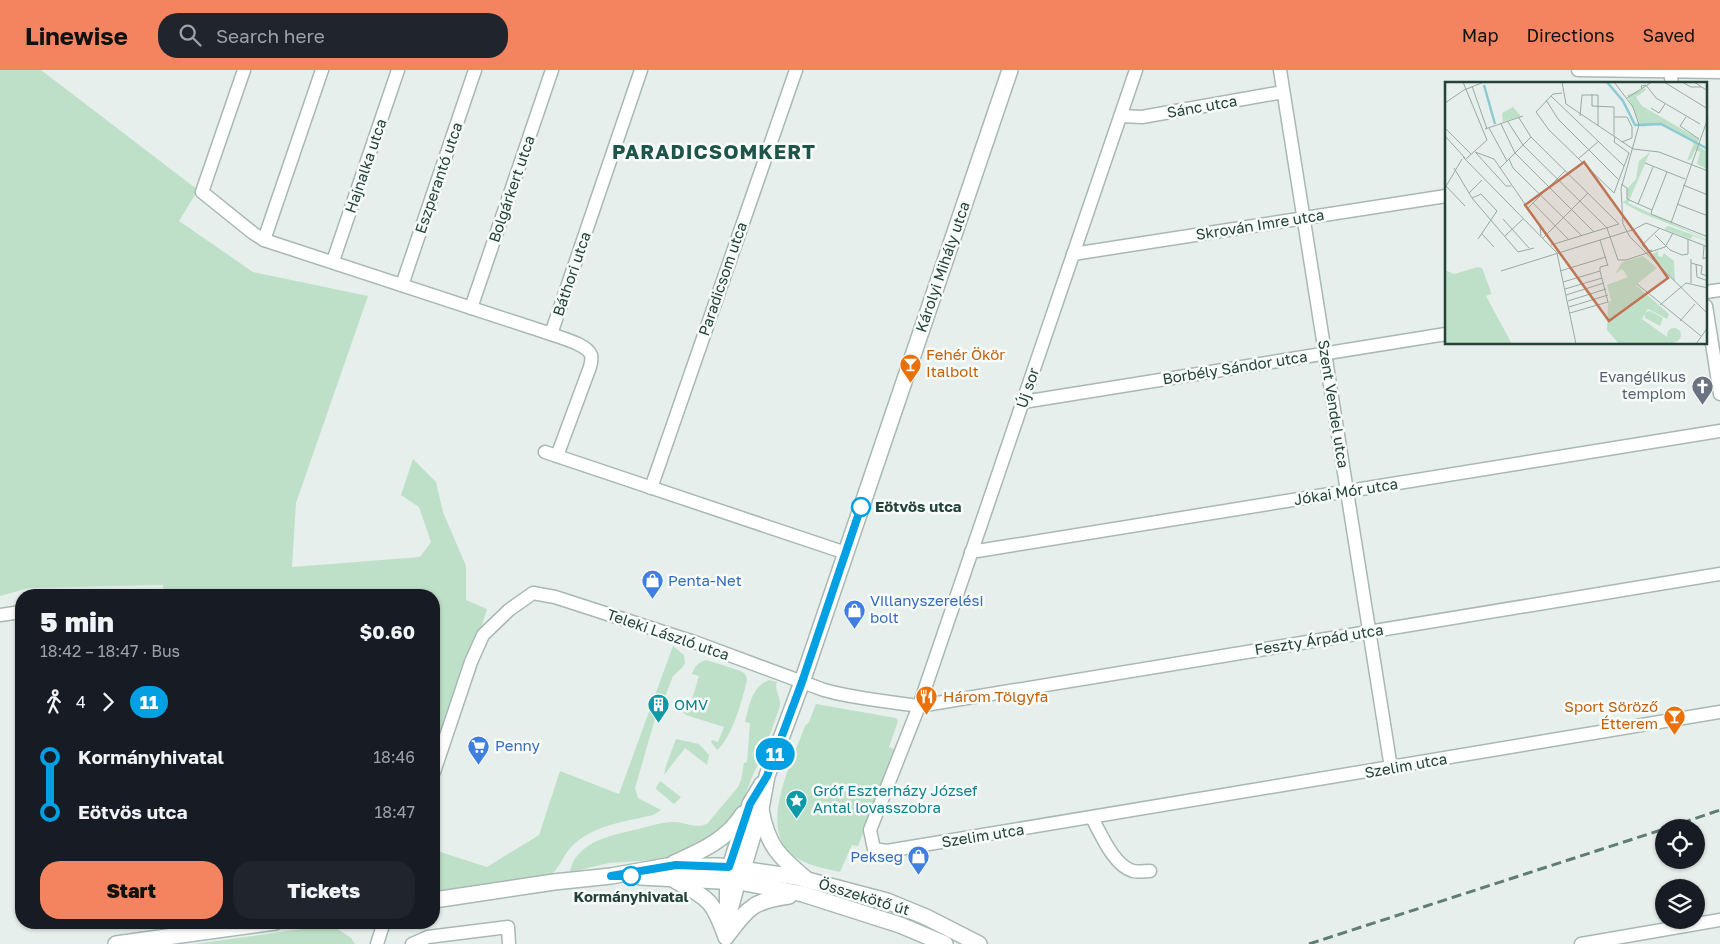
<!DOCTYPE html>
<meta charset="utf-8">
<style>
:root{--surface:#171b24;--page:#20242c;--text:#f1f3f6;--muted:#9ea1a6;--accent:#f4845f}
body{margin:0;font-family:"Golos Text",sans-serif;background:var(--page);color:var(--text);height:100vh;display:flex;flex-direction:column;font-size:19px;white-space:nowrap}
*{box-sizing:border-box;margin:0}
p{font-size:16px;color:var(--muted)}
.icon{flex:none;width:28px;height:28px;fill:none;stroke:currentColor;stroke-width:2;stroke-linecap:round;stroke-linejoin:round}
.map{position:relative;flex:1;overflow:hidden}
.panel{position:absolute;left:15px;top:519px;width:425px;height:340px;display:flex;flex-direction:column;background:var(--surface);border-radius:20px;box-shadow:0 1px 4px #0004}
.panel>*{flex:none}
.badge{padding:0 10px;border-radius:16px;font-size:18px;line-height:32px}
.buttons{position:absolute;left:1655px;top:749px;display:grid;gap:10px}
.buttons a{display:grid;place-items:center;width:50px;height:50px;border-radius:50%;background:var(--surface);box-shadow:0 1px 4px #0004;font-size:25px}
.map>.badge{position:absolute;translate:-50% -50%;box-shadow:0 0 0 2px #fff}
.legs{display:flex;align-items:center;gap:8px;height:55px;padding:0 25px;font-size:16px}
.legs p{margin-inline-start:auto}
.headline{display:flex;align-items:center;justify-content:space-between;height:85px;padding:0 25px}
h1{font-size:28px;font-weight:800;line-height:38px}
.primary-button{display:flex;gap:10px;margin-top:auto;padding:10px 25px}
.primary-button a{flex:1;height:58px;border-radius:20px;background:var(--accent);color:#111;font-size:20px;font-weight:800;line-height:58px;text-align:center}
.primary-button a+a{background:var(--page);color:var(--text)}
ul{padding:0 25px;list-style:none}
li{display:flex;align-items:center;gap:18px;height:55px;font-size:19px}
li i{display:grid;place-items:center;width:8px;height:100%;margin:0 6px;background:currentColor}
li i::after{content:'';width:12px;height:12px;margin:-6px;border:4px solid;border-radius:50%;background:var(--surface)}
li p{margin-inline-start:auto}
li:first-child i{background:linear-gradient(#0000 50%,currentColor 0)}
li:last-child i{background:linear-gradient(currentColor 50%,#0000 0)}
header{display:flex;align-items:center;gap:30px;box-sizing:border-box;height:70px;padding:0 25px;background:var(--accent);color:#111}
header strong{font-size:24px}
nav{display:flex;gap:28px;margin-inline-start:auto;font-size:18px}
.search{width:350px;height:45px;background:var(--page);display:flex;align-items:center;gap:12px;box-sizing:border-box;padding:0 18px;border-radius:20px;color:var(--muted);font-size:19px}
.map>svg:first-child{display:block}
.green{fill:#bfe0c8}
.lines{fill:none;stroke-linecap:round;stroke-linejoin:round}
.minor-casing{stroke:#a8b8b2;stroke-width:15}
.tertiary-casing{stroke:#a8b8b2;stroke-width:18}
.minor{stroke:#fff;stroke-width:12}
.tertiary{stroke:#fff;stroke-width:15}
.rail{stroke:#5f7d75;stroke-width:3;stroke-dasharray:10 5;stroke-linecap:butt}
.line-1-casing{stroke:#fff;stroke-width:11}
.line-1{stroke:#01a0e3;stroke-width:8}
.stop-1-dot{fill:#fff;stroke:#01a0e3;stroke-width:2.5}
.labels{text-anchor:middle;stroke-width:5;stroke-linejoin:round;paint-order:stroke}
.street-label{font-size:15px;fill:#24423a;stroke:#f7fbf9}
.food-label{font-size:15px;fill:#c56008;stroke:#f7fbf9;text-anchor:start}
.worship-label{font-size:15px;fill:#5b616d;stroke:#f7fbf9;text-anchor:end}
.stop-label{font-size:15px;font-weight:bold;fill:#24423a;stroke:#f7fbf9;text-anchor:start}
.shop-label{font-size:15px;fill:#366cbe;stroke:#f7fbf9;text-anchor:start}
.culture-label{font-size:15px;fill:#0d838f;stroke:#f7fbf9;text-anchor:start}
.district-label{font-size:20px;font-weight:bold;letter-spacing:1px;fill:#1f5548;stroke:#f7fbf9}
.inset-river{fill:none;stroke:#8ec9d4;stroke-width:2.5}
.inset-road{fill:none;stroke:#98aaa4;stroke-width:1}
.view{fill:#c07456;fill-opacity:0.15;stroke:#c07456;stroke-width:2.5}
.inset-edge{fill:none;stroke:#24423a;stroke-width:2.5}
</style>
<header>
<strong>Linewise</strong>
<div class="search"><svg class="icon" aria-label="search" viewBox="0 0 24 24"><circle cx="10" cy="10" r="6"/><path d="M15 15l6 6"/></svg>Search here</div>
<nav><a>Map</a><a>Directions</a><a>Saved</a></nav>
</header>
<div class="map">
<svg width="1720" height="874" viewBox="0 0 1720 874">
<rect width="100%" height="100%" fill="#e6efeb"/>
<!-- green -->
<g class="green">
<path d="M0 0H41L198 120 179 151 253 202 368 226 296 433 292 497 420 487 431 472 419 437 401 425 413 389 436 412 443 442 466 496V530L487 539 467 604 434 689V525H164L163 515 29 518 0 526Z"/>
<path d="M673 576 684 585 685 593 682 598 673 606 659 642H657L635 718 638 728 661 740 653 745C624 752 593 755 571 777 563 786 560 797 551 805L434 823V780L487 797 539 765 560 701 619 724Z"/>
<path d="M706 590 741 601 745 604 747 609C744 626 731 670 717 680L711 672 712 670 718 672 724 657 686 645 681 640 682 634 690 636 699 606 692 604C695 596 697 593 706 590Z"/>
<path d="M769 610 777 612C774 621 781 627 780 636L762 687 754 702 741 736 735 746 707 771H702L701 778 668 789 609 793 571 802 570 800C579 770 613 765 639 759 650 756 662 752 673 752 687 752 693 759 707 754L738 717 741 710 744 693 747 692 750 653 745 652C749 636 752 616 769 610Z"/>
<path d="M816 634 896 648 898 651 889 677 896 680 858 776 852 775 840 802C823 798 803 795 790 783 759 754 793 689 805 656L809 652Z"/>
<path d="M676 669 699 674 709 685 707 695 685 678 664 705 666 696Z"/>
<path d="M660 711 681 727 674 734 657 720 656 718Z"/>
<path d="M332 855 351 868 355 874H194Z"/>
</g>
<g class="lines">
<defs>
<g id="minor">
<path d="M244 0 202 122 253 163 264 170 551 264C561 268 587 274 591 285 592 288 591 293 590 297L557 386"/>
<path d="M1136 0 919 636 870 760 874 779 887 781 1720 642"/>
<path d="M1280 0 1391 698"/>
<path d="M1578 0 1720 2"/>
<path d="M1670 1 1672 14"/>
<path d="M1121 46 1142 47 1283 22"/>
<path d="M264 170 322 0"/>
<path d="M1073 184 1446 126"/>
<path d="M333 191 398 0"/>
<path d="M402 215 475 0"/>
<path d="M1706 222 1720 220"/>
<path d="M1706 236 1720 324"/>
<path d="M471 238 552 0"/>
<path d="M551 264 641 0"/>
<path d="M1023 332 1446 264"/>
<path d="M545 382 846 483"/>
<path d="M651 418 796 0"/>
<path d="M971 482 1720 361"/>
<path d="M0 545 21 542"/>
<path d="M434 702 471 592 483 565 509 540 533 523 555 527 697 573 824 620C855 629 887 631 919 636L1720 504"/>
<path d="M1092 748C1101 764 1114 796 1133 801 1138 802 1145 801 1150 801"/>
<path d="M726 811V864"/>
<path d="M731 842 739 812"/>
<path d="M377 874 384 852"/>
<path d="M412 874 428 867 508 857 509 874"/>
<path d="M1581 874 1720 850"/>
</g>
<g id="tertiary">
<path d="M761 740C768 777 779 786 806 809"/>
<path d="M674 793C701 781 727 770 743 744"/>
<path d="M727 806 750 734 762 714"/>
<path d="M640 807 739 812 803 824 900 855 945 874"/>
<path d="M676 811C710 829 713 831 726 867"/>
<path d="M739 812 761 739 767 706 802 612 1010 0"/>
<path d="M434 830 554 812 611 806 667 796H719L796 807 887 831 926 847 979 874"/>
<path d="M726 867C748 838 752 831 789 826"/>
<path d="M116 874 275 852"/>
</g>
</defs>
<!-- minor casing -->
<use href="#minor" class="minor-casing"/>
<!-- tertiary casing -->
<use href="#tertiary" class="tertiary-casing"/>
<!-- minor -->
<use href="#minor" class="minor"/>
<!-- tertiary -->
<use href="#tertiary" class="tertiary"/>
<!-- rail -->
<g class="rail">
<path d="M1667 758 1720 740"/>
<path d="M1309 874 1664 759"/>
</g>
</g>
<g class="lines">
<defs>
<path id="line-1" d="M631 806H611L676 795 729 797 750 734 767 706 802 612 861 437"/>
</defs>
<!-- line-1 casing -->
<use href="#line-1" class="line-1-casing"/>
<!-- line-1 -->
<use href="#line-1" class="line-1"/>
</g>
<!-- icons -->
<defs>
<symbol id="bar-pin" viewBox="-11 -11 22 30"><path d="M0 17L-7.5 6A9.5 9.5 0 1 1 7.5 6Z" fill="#e8710a" stroke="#f7fbf9"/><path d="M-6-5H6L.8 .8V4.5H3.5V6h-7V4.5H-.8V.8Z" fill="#fff"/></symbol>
<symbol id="church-pin" viewBox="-11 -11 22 30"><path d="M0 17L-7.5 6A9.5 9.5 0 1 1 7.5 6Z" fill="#6b7280" stroke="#f7fbf9"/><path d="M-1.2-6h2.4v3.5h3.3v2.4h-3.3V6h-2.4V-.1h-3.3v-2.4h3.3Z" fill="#fff"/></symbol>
<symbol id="shop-pin" viewBox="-11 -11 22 30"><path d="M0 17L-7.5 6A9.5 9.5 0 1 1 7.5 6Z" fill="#3f7fe0" stroke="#f7fbf9"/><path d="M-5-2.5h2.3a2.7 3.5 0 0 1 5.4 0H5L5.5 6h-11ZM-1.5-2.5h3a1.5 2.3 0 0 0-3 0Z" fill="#fff"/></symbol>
<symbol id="restaurant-pin" viewBox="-11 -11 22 30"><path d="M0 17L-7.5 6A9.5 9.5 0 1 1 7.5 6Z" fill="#e8710a" stroke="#f7fbf9"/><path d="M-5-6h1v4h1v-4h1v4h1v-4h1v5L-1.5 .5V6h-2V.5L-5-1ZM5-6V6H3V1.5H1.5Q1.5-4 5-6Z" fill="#fff"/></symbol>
<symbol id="building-pin" viewBox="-11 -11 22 30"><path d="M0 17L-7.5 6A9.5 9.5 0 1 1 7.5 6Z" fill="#0f9aa8" stroke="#f7fbf9"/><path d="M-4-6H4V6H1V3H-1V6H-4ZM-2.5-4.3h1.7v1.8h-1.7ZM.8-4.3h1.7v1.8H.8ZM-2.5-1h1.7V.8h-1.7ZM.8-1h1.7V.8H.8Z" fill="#fff"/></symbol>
<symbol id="supermarket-pin" viewBox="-11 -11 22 30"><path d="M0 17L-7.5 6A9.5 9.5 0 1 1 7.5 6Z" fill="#3f7fe0" stroke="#f7fbf9"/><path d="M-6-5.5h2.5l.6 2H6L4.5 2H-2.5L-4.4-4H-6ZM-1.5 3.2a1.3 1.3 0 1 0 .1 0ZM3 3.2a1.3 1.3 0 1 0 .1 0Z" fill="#fff"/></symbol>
<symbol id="sight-pin" viewBox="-11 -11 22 30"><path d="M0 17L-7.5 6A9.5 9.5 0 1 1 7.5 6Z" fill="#0f9aa8" stroke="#f7fbf9"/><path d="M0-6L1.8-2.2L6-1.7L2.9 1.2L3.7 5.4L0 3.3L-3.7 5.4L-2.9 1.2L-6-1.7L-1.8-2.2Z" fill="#fff"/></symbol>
</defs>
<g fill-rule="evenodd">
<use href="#bar-pin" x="898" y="282" width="25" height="34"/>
<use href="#church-pin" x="1690" y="304" width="25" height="34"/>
<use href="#shop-pin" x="640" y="498" width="25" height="34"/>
<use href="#shop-pin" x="842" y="528" width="25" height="34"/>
<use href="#restaurant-pin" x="914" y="614" width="25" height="34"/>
<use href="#building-pin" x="646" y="622" width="25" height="34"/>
<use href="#bar-pin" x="1662" y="634" width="25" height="34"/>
<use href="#supermarket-pin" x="466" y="664" width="25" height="34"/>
<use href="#sight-pin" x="784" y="718" width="25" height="34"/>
<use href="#shop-pin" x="906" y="774" width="25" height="34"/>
</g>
<!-- markers -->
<g class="stop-1-dot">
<circle cx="861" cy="437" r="9"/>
<circle cx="631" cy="806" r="9"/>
</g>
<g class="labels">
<!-- street labels -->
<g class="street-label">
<text transform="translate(1202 37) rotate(-10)" y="5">Sánc utca</text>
<text transform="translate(366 96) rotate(-71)" y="5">Hajnalka utca</text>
<text transform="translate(439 108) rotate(-71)" y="5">Eszperantó utca</text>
<text transform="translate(512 119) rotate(-71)" y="5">Bolgárkert utca</text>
<text transform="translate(1260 155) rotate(-9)" y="5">Skrován Imre utca</text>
<text transform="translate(943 197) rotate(-71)" y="5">Károlyi Mihály utca</text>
<text transform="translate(572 204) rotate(-71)" y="5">Báthori utca</text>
<text transform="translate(723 209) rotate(-71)" y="5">Paradicsom utca</text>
<text transform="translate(1235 298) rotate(-9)" y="5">Borbély Sándor utca</text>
<text transform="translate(1028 318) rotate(-71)" y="5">Új sor</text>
<text transform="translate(1333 334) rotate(81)" y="5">Szent Vendel utca</text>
<text transform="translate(1346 422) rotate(-9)" y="5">Jókai Mór utca</text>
<text transform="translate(668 565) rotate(19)" y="5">Teleki László utca</text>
<text transform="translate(1319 570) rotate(-9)" y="5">Feszty Árpád utca</text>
<text transform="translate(1406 696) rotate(-10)" y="5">Szelim utca</text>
<text transform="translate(983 766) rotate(-9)" y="5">Szelim utca</text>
<text transform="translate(864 827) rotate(17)" y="5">Összekötő út</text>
</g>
<!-- food labels -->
<g class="food-label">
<text x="926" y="290">Fehér Ökör<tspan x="926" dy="17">Italbolt</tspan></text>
<text x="943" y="632">Három Tölgyfa</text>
<text x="1658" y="642" text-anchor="end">Sport Söröző<tspan x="1658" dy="17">Étterem</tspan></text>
</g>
<!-- worship labels -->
<g class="worship-label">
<text x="1686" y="312">Evangélikus<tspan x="1686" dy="17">templom</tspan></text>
</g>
<!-- stop labels -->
<g class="stop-label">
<text x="875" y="442">Eötvös utca</text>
<text x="631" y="832" text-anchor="middle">Kormányhivatal</text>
</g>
<!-- shop labels -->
<g class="shop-label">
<text x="668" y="516">Penta-Net</text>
<text x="870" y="536">Villanyszerelési<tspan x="870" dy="17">bolt</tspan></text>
<text x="495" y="681">Penny</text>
<text x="903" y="792" text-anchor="end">Pekseg</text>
</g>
<!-- culture labels -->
<g class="culture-label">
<text x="674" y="640">OMV</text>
<text x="813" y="726">Gróf Eszterházy József<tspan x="813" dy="17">Antal lovasszobra</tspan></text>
</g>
<!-- district labels -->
<g class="district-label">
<text x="714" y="89">PARADICSOMKERT</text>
</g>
</g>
<!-- overview -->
<g transform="translate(1445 12)">
<rect width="262" height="262" fill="#e6efeb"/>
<path d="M200 6 201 8 191 15 197 24 254 57 252 63 262 70V87L252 82 255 70 250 68 246 77 242 79 249 61 216 42 196 45 182 13ZM68 25 76 34 58 40 57 31ZM205 70 183 121 262 157 197 131 177 120 182 118V107L191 97 194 79ZM215 141 262 158V159L248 154 245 157 219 147 223 144ZM213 169V174L217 175 219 171 229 179 230 200 206 173ZM198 174 212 186 191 203 224 232 222 237 203 227 201 230 205 229 218 236 215 244 200 236V232L197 237 232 262H174L162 248 163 220 166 219 162 203 183 195 177 187 170 192 177 180ZM33 185 37 186 45 207 46 212 41 214 67 262H0V188L9 192ZM222 253a7 7 0 1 1 14 0a7 7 0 1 1-14 0Z" fill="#bfe0c8"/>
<path class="inset-river" d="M162 0 178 19 190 43 216 42 263 67M39 3 50 42"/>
<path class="inset-road" d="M18 0 42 58 21 77M117 0 121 22 188 67 214 70 263 89M169 0 188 25 194 43 176 107 178 142 185 155 263 232M219 0 263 27M237 0 246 5H256M249 0 263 9M27 4 42 47M197 7 196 4 201 3 211 16 255 42M117 11 108 12 91 30 104 48 169 111 184 71 169 60 170 55M147 12V24L169 25V54M106 14 179 84M182 16 207 0M101 18 113 37 174 98M0 21 19 8 39 0M206 26 214 31 220 22M135 34 137 13H153V44M170 35H182L187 45V56L177 60M241 35 235 44 254 57M74 36 86 55 174 142 106 163M63 40 78 63 162 146 173 178H181L220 165 228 151M56 42 70 71 149 150M0 46 26 72M44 46 62 79M40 47 78 34M0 54 20 76M30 70 49 77 95 144 96 154M31 71 61 104H66M18 75 112 171M64 77 68 86 137 154M133 77 154 59M200 81 240 97M9 86 27 116 73 170 89 166M55 86 86 55M176 102 182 106V117L207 128M0 103 20 124M238 103 263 113M0 106 17 77M24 111 37 98M27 116 36 112 52 129 33 157M88 121 124 158M193 122 208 85M232 122 263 134M83 126 120 89M207 128 206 132 263 155M207 128 222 90M58 137 84 166M226 141 263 36M186 149 201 141 263 165M37 152 49 165M210 153 225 168 237 173 243 172V157M60 154 78 137M98 156 143 111M155 158 163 184M259 164 258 177 262 175M207 168 203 169 197 163 215 146M112 171 131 262M246 177V201M246 181 257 184 256 192 263 194M251 182 252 195 263 199M56 189 187 148M115 189 161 175M118 200 155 189V185L163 183M192 202 256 254M120 207 157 196M121 213 159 201M123 219 161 207M215 223 241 201 263 206M124 225 163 213M125 231 163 220 155 189M235 239 250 222M251 262 263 245"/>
<path class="view" d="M139 80 223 196 164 239 80 123Z"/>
<rect width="262" height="262" class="inset-edge"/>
</g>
</svg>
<div class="buttons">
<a><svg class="icon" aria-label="locate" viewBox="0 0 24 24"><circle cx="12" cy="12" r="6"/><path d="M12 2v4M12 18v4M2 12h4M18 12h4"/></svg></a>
<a><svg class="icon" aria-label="layers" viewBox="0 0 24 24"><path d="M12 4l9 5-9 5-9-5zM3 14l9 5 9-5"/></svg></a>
</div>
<b class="badge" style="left:775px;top:684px;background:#01a0e3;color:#fff">11</b>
<section class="panel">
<div class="headline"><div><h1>5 min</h1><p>18:42 – 18:47 · Bus</p></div><b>$0.60</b></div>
<div class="legs"><svg class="icon" aria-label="walk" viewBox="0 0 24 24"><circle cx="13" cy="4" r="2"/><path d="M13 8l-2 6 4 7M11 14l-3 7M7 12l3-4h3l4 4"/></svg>4<svg class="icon" aria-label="forward" viewBox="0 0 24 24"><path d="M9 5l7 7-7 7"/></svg><b class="badge" style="background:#01a0e3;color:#fff">11</b></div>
<ul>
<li><i style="color:#01a0e3"></i><b>Kormányhivatal</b><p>18:46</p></li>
<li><i style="color:#01a0e3"></i><b>Eötvös utca</b><p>18:47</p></li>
</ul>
<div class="primary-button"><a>Start</a><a>Tickets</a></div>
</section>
</div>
